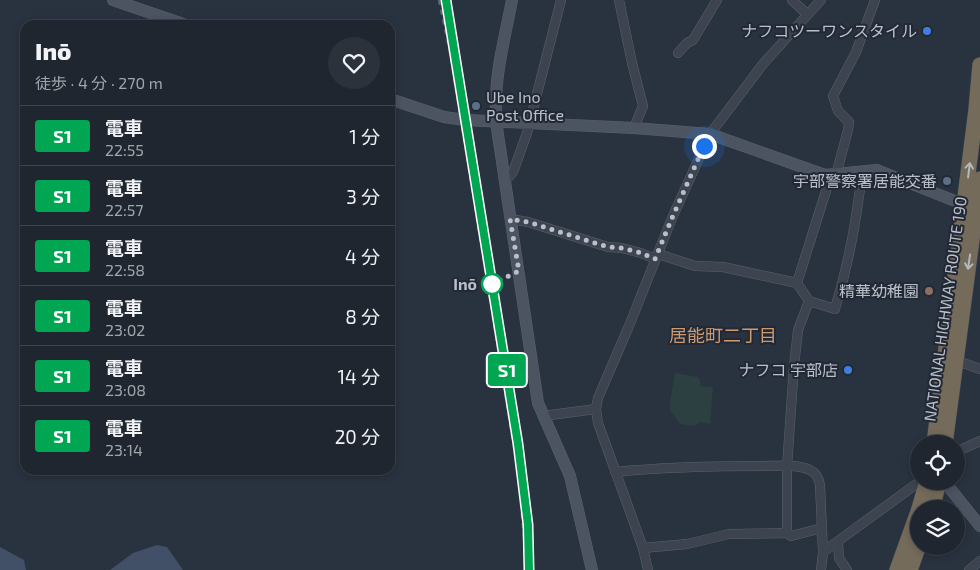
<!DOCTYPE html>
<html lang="ja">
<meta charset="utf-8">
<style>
:root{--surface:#1f262f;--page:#2c323b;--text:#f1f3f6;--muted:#a1a5aa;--line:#3c434b}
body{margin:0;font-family:"Exo 2","Noto Sans JP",sans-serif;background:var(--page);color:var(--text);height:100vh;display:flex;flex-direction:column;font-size:19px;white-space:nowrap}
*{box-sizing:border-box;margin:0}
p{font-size:16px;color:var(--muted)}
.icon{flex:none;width:28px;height:28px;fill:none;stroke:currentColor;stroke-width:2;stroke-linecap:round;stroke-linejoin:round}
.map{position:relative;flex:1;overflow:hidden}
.drawer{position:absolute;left:20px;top:20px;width:375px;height:455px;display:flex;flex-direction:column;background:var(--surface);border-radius:15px;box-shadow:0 2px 8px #0003,0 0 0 1px var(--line)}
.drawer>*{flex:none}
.badge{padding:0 10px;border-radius:4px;font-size:18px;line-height:32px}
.buttons{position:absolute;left:910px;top:435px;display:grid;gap:10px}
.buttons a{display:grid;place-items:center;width:55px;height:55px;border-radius:50%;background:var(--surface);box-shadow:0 2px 8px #0003,0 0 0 1px var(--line);font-size:25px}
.you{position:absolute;width:25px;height:25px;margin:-12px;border:4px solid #fff;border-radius:50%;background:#1a73e8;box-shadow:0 0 0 8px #1a73e833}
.map>.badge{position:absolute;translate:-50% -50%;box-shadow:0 0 0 2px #fff}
.round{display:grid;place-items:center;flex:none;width:52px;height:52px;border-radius:26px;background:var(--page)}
.headline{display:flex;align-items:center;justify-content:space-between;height:85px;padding:0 15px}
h1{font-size:24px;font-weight:800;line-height:38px}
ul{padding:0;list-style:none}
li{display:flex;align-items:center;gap:15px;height:60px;padding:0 15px;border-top:1px solid var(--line)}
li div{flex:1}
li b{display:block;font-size:19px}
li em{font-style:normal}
li .badge{min-width:55px;font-weight:700;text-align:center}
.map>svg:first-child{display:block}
.green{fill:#2c4041}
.water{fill:#415067}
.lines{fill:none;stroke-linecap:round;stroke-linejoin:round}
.street-casing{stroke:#5b626d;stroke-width:10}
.secondary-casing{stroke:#5b626d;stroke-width:12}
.highway-casing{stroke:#484f5a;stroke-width:16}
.street{stroke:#3d4450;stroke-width:9}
.secondary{stroke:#4c5462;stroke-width:11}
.highway{stroke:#756b5b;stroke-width:15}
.rail{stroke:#606876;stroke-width:2.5;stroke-dasharray:5 5;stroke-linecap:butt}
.oneway{stroke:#b3b8bf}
.line-casing{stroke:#fff;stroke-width:11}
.line{stroke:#00a651;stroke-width:8}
.walk{stroke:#bac0ca;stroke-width:5;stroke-dasharray:0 9}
.shop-dot{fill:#3f7fe0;stroke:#222935;stroke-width:2}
.service-dot{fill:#5c6f8a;stroke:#222935;stroke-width:2}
.stop-dot{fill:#fff;stroke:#00a651;stroke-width:2.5}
.education-dot{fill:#8d6e63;stroke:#222935;stroke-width:2}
.labels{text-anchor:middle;stroke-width:4;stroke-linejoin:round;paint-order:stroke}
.poi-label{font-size:16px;fill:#bac0ca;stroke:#222935;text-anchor:end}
.stop-label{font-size:16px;font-weight:bold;fill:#bac0ca;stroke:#222935;text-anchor:end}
.street-label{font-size:16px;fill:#bac0ca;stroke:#222935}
.neighbourhood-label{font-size:18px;fill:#cb9c74;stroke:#222935}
</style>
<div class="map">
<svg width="980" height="570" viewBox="0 0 980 570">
<rect width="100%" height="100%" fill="#29323f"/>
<!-- green -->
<path class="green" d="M675 373 697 377 700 379V386L713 387 710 424 701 422 694 426 680 424 670 410V402Z"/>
<!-- water -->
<g class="water">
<path d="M157 545 167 547 183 570H110L133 553Z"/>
<path d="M0 547 24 560 26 570H0Z"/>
</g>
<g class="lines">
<defs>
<g id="street">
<path d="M619 0 632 63 643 106 634 128"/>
<path d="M792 0 807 14"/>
<path d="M678 53 687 43 693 40 717 0"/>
<path d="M836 175 848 130 849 122 838 111 833 96 856 52 875 0"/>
<path d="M505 181 513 172 527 133 561 0"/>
<path d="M510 219 528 222 608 247 622 248 641 253 655 259"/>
<path d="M658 254 695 266 723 267 797 283 809 301 835 309C849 262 857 220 862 171"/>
<path d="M797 283 831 175"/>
<path d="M955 360 980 369"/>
<path d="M543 416 596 409"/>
<path d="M956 452 980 441"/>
<path d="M615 472C665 467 714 466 764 466 778 466 797 464 810 470 816 473 819 479 820 485L823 552 821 570"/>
<path d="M787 533V467L794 366 798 330 809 301"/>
<path d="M838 543 839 558 847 570"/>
<path d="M643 548 687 544 729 534 787 533 791 536 822 528"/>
<path d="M823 552 915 485 926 481"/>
<path d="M648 570 643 548 598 423 596 409 598 398 629 326 672 218 710 134 763 64 821 0"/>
<path d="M969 570 980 561"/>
</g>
<g id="secondary">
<path d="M113 0 186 25"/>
<path d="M512 0C506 32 497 65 496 97 495 114 497 131 500 148L538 403 570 476 592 570"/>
<path d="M390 99 444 117 465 120 634 128 710 134 825 175 877 170 970 207"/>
<path d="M944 481 980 526"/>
</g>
<g id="highway">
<path d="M934 444 976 110 980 65"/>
<path d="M945 444 980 179"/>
<path d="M919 509 927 481"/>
<path d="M932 509 939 481"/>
<path d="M897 570 919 509"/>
<path d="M910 570 919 545"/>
</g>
</defs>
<!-- street casing -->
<use href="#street" class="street-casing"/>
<!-- secondary casing -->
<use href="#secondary" class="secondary-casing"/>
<!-- highway casing -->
<use href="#highway" class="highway-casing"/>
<!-- street -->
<use href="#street" class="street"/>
<!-- secondary -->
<use href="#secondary" class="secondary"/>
<!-- highway -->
<use href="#highway" class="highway"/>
<!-- rail -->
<path class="rail" d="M439 0 450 52 511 429 518 472 527 570"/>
</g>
<!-- one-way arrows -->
<defs><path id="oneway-shaft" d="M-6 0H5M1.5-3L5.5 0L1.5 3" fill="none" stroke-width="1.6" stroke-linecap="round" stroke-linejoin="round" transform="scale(1.25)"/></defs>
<g class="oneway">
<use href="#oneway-shaft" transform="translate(969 170) rotate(-83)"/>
<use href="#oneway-shaft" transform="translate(969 262) rotate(98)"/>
</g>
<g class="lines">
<defs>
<path id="line" d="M446 0 518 444 528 525 529 570"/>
</defs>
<!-- line casing -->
<use href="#line" class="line-casing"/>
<!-- line -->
<use href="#line" class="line"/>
<!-- walk -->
<path class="walk" d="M492 284 519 271 510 219 528 222 608 247 622 248 641 253 655 259 672 218 704 146"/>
</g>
<!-- markers -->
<g class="shop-dot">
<circle cx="927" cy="31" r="5"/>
<circle cx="848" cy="370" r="5"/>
</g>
<g class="service-dot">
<circle cx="476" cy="106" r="5"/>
<circle cx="947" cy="181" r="5"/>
</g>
<circle class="stop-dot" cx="492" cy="284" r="10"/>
<circle class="education-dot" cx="929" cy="291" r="5"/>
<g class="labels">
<!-- poi labels -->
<g class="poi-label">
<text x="917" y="37">ナフコツーワンスタイル</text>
<text x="486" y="103" text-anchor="start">Ube Ino<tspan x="486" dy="18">Post Office</tspan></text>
<text x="937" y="187">宇部警察署居能交番</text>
<text x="919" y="297">精華幼稚園</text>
<text x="838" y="376">ナフコ 宇部店</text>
</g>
<!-- stop labels -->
<g class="stop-label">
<text x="477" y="290">Inō</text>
</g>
<!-- street labels -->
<g class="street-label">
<text transform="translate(945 309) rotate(-82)" y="6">NATIONAL HIGHWAY ROUTE 190</text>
</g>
<!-- neighbourhood labels -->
<g class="neighbourhood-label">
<text x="723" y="342">居能町二丁目</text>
</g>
</g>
</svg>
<div class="buttons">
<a><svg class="icon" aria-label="locate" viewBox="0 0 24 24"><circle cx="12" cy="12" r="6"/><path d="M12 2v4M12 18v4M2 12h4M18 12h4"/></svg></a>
<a><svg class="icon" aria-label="layers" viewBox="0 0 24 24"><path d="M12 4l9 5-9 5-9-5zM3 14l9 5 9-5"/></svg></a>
</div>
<div class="you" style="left:704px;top:146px"></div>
<b class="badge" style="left:507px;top:370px;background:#00a651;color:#fff">S1</b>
<section class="drawer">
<div class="headline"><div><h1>Inō</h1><p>徒歩 · 4 分 · 270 m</p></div><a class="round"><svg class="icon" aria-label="heart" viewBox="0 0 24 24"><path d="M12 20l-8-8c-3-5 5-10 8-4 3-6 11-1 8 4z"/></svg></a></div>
<ul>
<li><span class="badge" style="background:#00a651;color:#fff">S1</span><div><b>電車</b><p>22:55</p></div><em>1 分</em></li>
<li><span class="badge" style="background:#00a651;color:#fff">S1</span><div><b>電車</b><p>22:57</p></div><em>3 分</em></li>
<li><span class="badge" style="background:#00a651;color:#fff">S1</span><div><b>電車</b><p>22:58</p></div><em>4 分</em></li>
<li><span class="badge" style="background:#00a651;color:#fff">S1</span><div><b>電車</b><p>23:02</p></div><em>8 分</em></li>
<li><span class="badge" style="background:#00a651;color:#fff">S1</span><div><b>電車</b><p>23:08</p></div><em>14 分</em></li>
<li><span class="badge" style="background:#00a651;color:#fff">S1</span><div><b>電車</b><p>23:14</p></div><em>20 分</em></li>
</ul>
</section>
</div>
